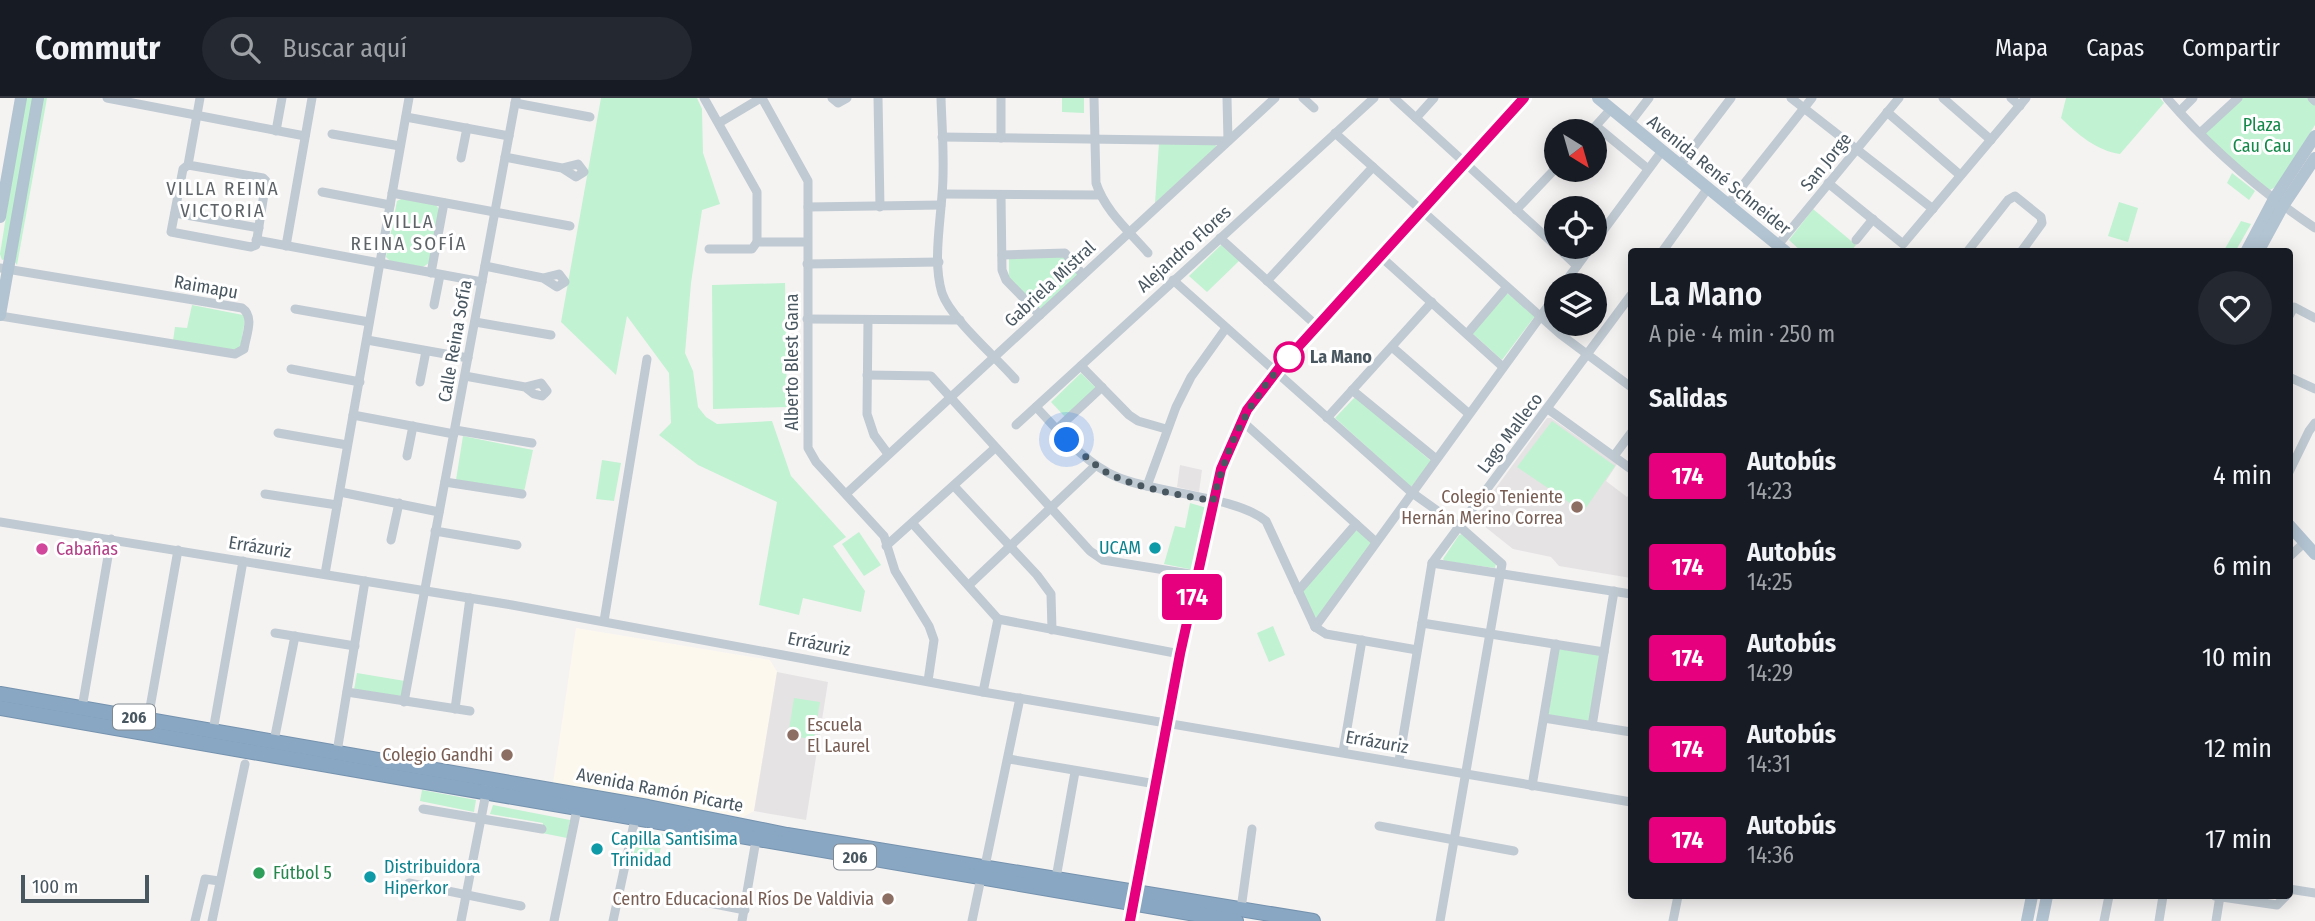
<!DOCTYPE html>
<html lang="es">
<meta charset="utf-8">
<style>
:root{--surface:#171b24;--page:#242831;--text:#f1f3f6;--muted:#9ea1a6;--line:#363941}
body{margin:0;font-family:"Fira Sans Condensed",sans-serif;background:var(--page);color:var(--text);height:100vh;display:flex;flex-direction:column;font-size:26px;white-space:nowrap}
*{box-sizing:border-box;margin:0}
p{font-size:23px;color:var(--muted)}
.icon{flex:none;width:38px;height:38px;fill:none;stroke:currentColor;stroke-width:2;stroke-linecap:round;stroke-linejoin:round}
.map{position:relative;flex:1;overflow:hidden}
.details{position:absolute;left:1628px;top:150px;width:665px;height:651px;display:flex;flex-direction:column;background:var(--surface);border-radius:7px;box-shadow:0 4px 18px #0003}
.details>*{flex:none}
.badge{padding:0 14px;border-radius:5px;font-size:24px;line-height:46px}
.needle{width:46px;rotate:143deg}
.fabs{position:absolute;left:1544px;top:21px;display:grid;gap:14px}
.fabs a{display:grid;place-items:center;width:63px;height:63px;border-radius:50%;background:var(--surface);box-shadow:0 4px 18px #0003;font-size:35px}
.scale{position:absolute;left:21px;bottom:18px;width:128px;box-sizing:border-box;padding-left:7px;border:4px solid #495761;border-top:0;font-size:19px;line-height:24px;white-space:nowrap;color:#495761;-webkit-text-stroke:5px #fff;paint-order:stroke}
.you{position:absolute;width:35px;height:35px;margin:-18px;border:5px solid #fff;border-radius:50%;background:#1a73e8;box-shadow:0 0 0 10px #1a73e833}
.map>.badge{position:absolute;translate:-50% -50%;box-shadow:0 0 0 4px #fff}
h2{padding:0 21px;font-size:26px;line-height:63px}
.round{display:grid;place-items:center;flex:none;width:74px;height:74px;border-radius:37px;background:var(--page)}
.summary{display:flex;align-items:center;justify-content:space-between;height:119px;padding:0 21px}
h1{font-size:33px;font-weight:600;line-height:52px}
ul{padding:0;list-style:none}
li{display:flex;align-items:center;gap:21px;height:91px;padding:0 21px}
li div{flex:1}
li b{display:block;font-size:26px}
li em{font-style:normal}
li .badge{min-width:77px;font-weight:700;text-align:center}
header{display:flex;align-items:center;gap:42px;box-sizing:border-box;height:98px;padding:0 35px;background:var(--surface);border-bottom:2px solid var(--line)}
header strong{font-size:33px}
nav{display:flex;gap:38px;margin-inline-start:auto;font-size:24px}
.search{width:490px;height:63px;background:var(--page);display:flex;align-items:center;gap:18px;box-sizing:border-box;padding:0 24px;border-radius:38px;color:var(--muted);font-size:26px}
.map>svg:first-child{display:block}
.commercial{fill:#fdf8ee}
.education{fill:#e6e3e4}
.green{fill:#c1f2d2}
.lines{fill:none;stroke-linecap:round;stroke-linejoin:round}
.highway-casing{stroke:#7492ae;stroke-width:16}
.minor{stroke:#c0cad2;stroke-width:9}
.major{stroke:#b2c3d1;stroke-width:12}
.highway{stroke:#89a7c2;stroke-width:14}
.line-casing{stroke:#fff;stroke-width:16}
.line{stroke:#e6007e;stroke-width:10}
.walk{stroke:#495761;stroke-width:7;stroke-dasharray:0 12.6}
.stop-dot{fill:#fff;stroke:#e6007e;stroke-width:3.5}
.education-dot{fill:#8d6e63;stroke:#fff;stroke-width:2.5}
.culture-dot{fill:#0f9aa8;stroke:#fff;stroke-width:2.5}
.hotel-dot{fill:#d1479c;stroke:#fff;stroke-width:2.5}
.leisure-dot{fill:#2e9e5b;stroke:#fff;stroke-width:2.5}
.labels{text-anchor:middle;stroke-width:6;stroke-linejoin:round;paint-order:stroke}
.shield{fill:#fff;stroke:#808990;stroke-width:2}
.shield-label{font-size:16px;font-weight:bold;fill:#495761}
.park-label{font-size:18px;fill:#148849;stroke:#fff}
.street-label{font-size:18px;fill:#495761;stroke:#fff}
.stop-label{font-size:18px;font-weight:bold;fill:#495761;stroke:#fff;text-anchor:start}
.education-label{font-size:18px;fill:#785e54;stroke:#fff;text-anchor:end}
.culture-label{font-size:18px;fill:#0d838f;stroke:#fff;text-anchor:start}
.hotel-label{font-size:18px;fill:#b23c85;stroke:#fff;text-anchor:start}
.leisure-label{font-size:18px;fill:#27864d;stroke:#fff;text-anchor:start}
.neighbourhood-label{font-size:19px;letter-spacing:2px;fill:#5e6368;stroke:#fff}
</style>
<header>
<strong>Commutr</strong>
<div class="search"><svg class="icon" aria-label="search" viewBox="0 0 24 24"><circle cx="10" cy="10" r="6"/><path d="M15 15l6 6"/></svg>Buscar aquí</div>
<nav><a>Mapa</a><a>Capas</a><a>Compartir</a></nav>
</header>
<div class="map">
<svg width="2315" height="823" viewBox="0 0 2315 823">
<rect width="100%" height="100%" fill="#f5f2f2"/>
<!-- commercial -->
<path class="commercial" d="M576 530 770 562 777 574 754 713 743 719 553 685Z"/>
<!-- education -->
<g class="education">
<path d="M1547 320H1551L1617 366 1606 383 1627 399 1631 394V480L1559 468 1551 459 1513 451 1474 420Z"/>
<path d="M1180 367 1202 372 1199 394 1177 389Z"/>
<path d="M777 574 828 584 806 722 754 713Z"/>
</g>
<!-- green -->
<g class="green">
<path d="M25 0H33L5 161 2 162 0 156Z"/>
<path d="M43 0H47L17 167 15 164Z"/>
<path d="M601 0H697L702 11 703 55 720 106 702 112 691 185 685 255 693 273 698 309 706 319 717 326 772 323 791 378 846 439 833 448 865 493 861 514 803 500 799 517 759 507 777 404 698 367 659 337 671 325 669 275 627 218 616 277 561 224Z"/>
<path d="M1062 0H1084V15L1062 14Z"/>
<path d="M2066 0H2160L2164 5 2120 56C2097 53 2077 36 2061 20Z"/>
<path d="M2234 0H2315V27L2277 88 2270 92 2231 62 2201 31Z"/>
<path d="M1159 45H1215L1216 49 1155 105Z"/>
<path d="M2232 75 2255 93 2249 102 2227 85Z"/>
<path d="M401 101 435 106 439 111 429 165 423 169 390 163 386 159 397 103Z"/>
<path d="M2119 104 2138 110 2128 144 2108 138Z"/>
<path d="M1813 111 1856 147 1850 154H1802L1789 142Z"/>
<path d="M2241 123 2251 126 2235 154H2223Z"/>
<path d="M1222 146 1240 162 1207 194 1189 178Z"/>
<path d="M1009 158 1064 159 1079 176 1038 213 1009 182Z"/>
<path d="M785 185 787 309 713 311 712 187Z"/>
<path d="M1506 194 1535 218 1502 262 1472 235Z"/>
<path d="M192 207 243 217 245 222 240 251 235 254 173 243 175 229 187 230Z"/>
<path d="M1081 275 1097 291 1066 320 1051 304Z"/>
<path d="M1355 299 1431 363 1411 389 1335 320Z"/>
<path d="M1552 323 1615 368 1583 414 1517 369Z"/>
<path d="M463 338 533 352 524 394 456 382Z"/>
<path d="M602 362 621 365 614 403 596 401Z"/>
<path d="M1190 405 1207 410 1194 472 1164 466 1175 428 1185 430Z"/>
<path d="M1354 429 1372 446 1316 523 1302 492Z"/>
<path d="M859 434 881 467 864 478 842 446Z"/>
<path d="M1462 436 1496 465 1495 470 1444 463 1443 461 1459 437Z"/>
<path d="M1273 528 1285 557 1269 564 1257 535Z"/>
<path d="M1559 551 1600 557 1589 624 1548 619Z"/>
<path d="M357 575 405 583 402 601 354 592Z"/>
<path d="M794 600 820 604 814 641 788 638Z"/>
<path d="M422 692 476 702 474 714 420 703Z"/>
<path d="M493 707 570 722 567 740 542 735 543 725 490 716Z"/>
<path d="M639 732 664 736 656 771 631 766Z"/>
</g>
<g class="lines">
<defs>
<g id="highway">
<path d="M0 596 648 709 787 737 1313 823"/>
<path d="M0 610C412 681 823 755 1236 823"/>
</g>
</defs>
<!-- highway casing -->
<use href="#highway" class="highway-casing"/>
<!-- minor -->
<g class="minor">
<path d="M107 0 305 38"/>
<path d="M704 0 757 94V144"/>
<path d="M762 0 808 83V350L816 364 884 438 895 473 929 528 934 542 928 583"/>
<path d="M832 0 838 5 847 0"/>
<path d="M878 0 880 109"/>
<path d="M941 0C942 32 945 65 942 97 940 127 933 166 942 195 951 221 996 259 1015 281"/>
<path d="M1094 0 1096 85C1105 113 1129 133 1148 155"/>
<path d="M1303 0 1314 10"/>
<path d="M1394 0 1556 148"/>
<path d="M1791 0 1933 111"/>
<path d="M1943 0 1991 42"/>
<path d="M2011 0 2020 8"/>
<path d="M2167 0C2210 50 2260 93 2315 130"/>
<path d="M2312 0 2315 3"/>
<path d="M515 5 590 19"/>
<path d="M2180 13 2193 0"/>
<path d="M1887 14 1960 77"/>
<path d="M406 19 509 38"/>
<path d="M1416 20 1434 0"/>
<path d="M719 25 761 0"/>
<path d="M1629 26 1649 0"/>
<path d="M1596 28 1648 71"/>
<path d="M276 33 282 0"/>
<path d="M1591 33 1611 11"/>
<path d="M1335 35 1560 236 1631 289"/>
<path d="M2200 35 2238 0"/>
<path d="M332 36 400 48"/>
<path d="M942 39 1228 43 1227 0"/>
<path d="M1001 40V0"/>
<path d="M505 59 562 70 576 79 584 74 578 66 562 70"/>
<path d="M461 60 467 30"/>
<path d="M188 67 263 80 266 83 256 147 251 149 171 134 183 71 188 67 200 0"/>
<path d="M1680 67 1731 0"/>
<path d="M1828 85 1903 146 2026 0"/>
<path d="M322 94 390 107"/>
<path d="M392 95 570 128"/>
<path d="M943 96 1100 97"/>
<path d="M1001 97 1002 172 1006 182 1040 217"/>
<path d="M1728 106 1812 0"/>
<path d="M808 109 941 107"/>
<path d="M1516 112 1556 70"/>
<path d="M175 115 259 130"/>
<path d="M1220 140 1317 228"/>
<path d="M256 142 482 184"/>
<path d="M1856 142 1873 121"/>
<path d="M1594 145 1662 53"/>
<path d="M1778 147 1899 0"/>
<path d="M286 148 312 0"/>
<path d="M1557 149 1577 168"/>
<path d="M709 151H752L757 144H807"/>
<path d="M1662 154 1708 90"/>
<path d="M1967 154 2008 102 2015 98 2041 119 2042 125 2021 154"/>
<path d="M1002 157 1065 155 1083 177"/>
<path d="M1380 158 1503 269"/>
<path d="M807 166 939 164"/>
<path d="M485 168 543 180 557 189 565 184 559 176 543 180"/>
<path d="M0 170 242 210C255 219 246 237 244 251L235 256 0 218"/>
<path d="M431 175 444 105"/>
<path d="M1173 182 1411 394 1460 429 1502 466 1440 823"/>
<path d="M1267 183 1373 69"/>
<path d="M1563 187 1591 149"/>
<path d="M434 207 440 177"/>
<path d="M295 211 369 224"/>
<path d="M2289 218 2294 209 2315 220"/>
<path d="M807 221 960 222"/>
<path d="M868 222 867 316 874 337 888 356"/>
<path d="M475 224 551 237"/>
<path d="M1467 236 1507 189"/>
<path d="M367 242 468 260"/>
<path d="M1392 249 1468 315"/>
<path d="M1081 268 1129 317 1138 323 1166 331"/>
<path d="M291 271 360 284"/>
<path d="M867 277 931 278 1090 453 1103 462 1196 477"/>
<path d="M465 278 525 289 534 296 542 298 547 293 541 285 525 289"/>
<path d="M2289 279 2315 291"/>
<path d="M420 284 426 253"/>
<path d="M1352 292 1435 360"/>
<path d="M1036 309C1060 334 1084 365 1117 379 1157 396 1236 398 1266 423L1315 529"/>
<path d="M1548 311 1631 371"/>
<path d="M353 317 454 336"/>
<path d="M1327 320 1432 204"/>
<path d="M1242 323 1376 444"/>
<path d="M1016 327 1374 0"/>
<path d="M1057 331 1102 289"/>
<path d="M455 332 532 345"/>
<path d="M278 335 347 347"/>
<path d="M407 358 413 328"/>
<path d="M1614 358 1631 335"/>
<path d="M2289 374 2309 333 2315 325"/>
<path d="M445 384 522 396"/>
<path d="M954 388 1037 477 1051 496 1052 532"/>
<path d="M1147 388 1176 309 1191 279 1226 230"/>
<path d="M340 394 439 414"/>
<path d="M265 396 337 407"/>
<path d="M846 396 1275 0"/>
<path d="M0 424 512 507 983 594 1631 704"/>
<path d="M913 426 998 521"/>
<path d="M435 433 517 447"/>
<path d="M391 442 399 405"/>
<path d="M886 448 995 350"/>
<path d="M2289 459 2305 444"/>
<path d="M1432 465 1631 496"/>
<path d="M325 476 409 0"/>
<path d="M969 487 1096 367"/>
<path d="M1298 493 1356 426"/>
<path d="M998 521 1180 556"/>
<path d="M604 523 647 261"/>
<path d="M1422 525 1604 554"/>
<path d="M1315 529 1556 197"/>
<path d="M1315 529 1326 536 1417 552"/>
<path d="M275 535 355 548"/>
<path d="M347 594 470 613"/>
<path d="M983 594 998 521"/>
<path d="M404 604 516 0"/>
<path d="M82 610 111 441"/>
<path d="M455 611 470 500"/>
<path d="M1544 620 1631 634"/>
<path d="M148 621 178 452"/>
<path d="M1592 628 1614 493"/>
<path d="M213 633 243 463"/>
<path d="M274 643 295 538"/>
<path d="M337 654 365 483"/>
<path d="M1343 654 1362 542"/>
<path d="M1009 661 1156 686"/>
<path d="M1399 663 1432 465 1631 197"/>
<path d="M1532 688 1556 546"/>
<path d="M423 711 542 731"/>
<path d="M1379 728 1514 753"/>
<path d="M985 768 1020 600"/>
<path d="M1056 780 1075 674"/>
<path d="M409 785 521 808"/>
<path d="M2289 791 2315 795"/>
<path d="M2215 798 2277 807 2286 798"/>
<path d="M694 802 745 812"/>
<path d="M1241 811 1252 731"/>
<path d="M195 823 205 781 219 783"/>
<path d="M212 823 245 666"/>
<path d="M461 823 487 690"/>
<path d="M554 823 577 711"/>
<path d="M613 823 635 721"/>
<path d="M742 823 756 742"/>
<path d="M972 823 981 780"/>
<path d="M1130 823 1180 556 1221 371 1247 312 1280 269 1524 0"/>
<path d="M1673 823 1678 798"/>
<path d="M2104 823 2109 798"/>
<path d="M2159 823 2163 798"/>
<path d="M2216 823 2220 798"/>
</g>
<!-- major -->
<g class="major">
<path d="M1598 0 1786 154"/>
<path d="M0 119 21 0"/>
<path d="M2246 154 2274 101 2315 38"/>
<path d="M2258 154 2283 108 2315 60"/>
<path d="M0 217 38 0"/>
<path d="M2289 427 2315 456"/>
<path d="M2027 823 2032 798"/>
<path d="M2042 823 2047 798"/>
</g>
<!-- highway -->
<use href="#highway" class="highway"/>
</g>
<g class="lines">
<defs>
<path id="line" d="M1130 823 1180 556 1221 371 1247 312 1280 269 1524 0"/>
</defs>
<!-- line casing -->
<use href="#line" class="line-casing"/>
<!-- line -->
<use href="#line" class="line"/>
<!-- walk -->
<path class="walk" d="M1067 342C1079 353 1092 365 1106 374 1137 391 1178 396 1213 403 1228 344 1248 304 1289 259"/>
</g>
<!-- markers -->
<circle class="stop-dot" cx="1289" cy="259" r="14"/>
<g class="education-dot">
<circle cx="1577" cy="409" r="7"/>
<circle cx="793" cy="637" r="7"/>
<circle cx="507" cy="657" r="7"/>
<circle cx="888" cy="801" r="7"/>
</g>
<g class="culture-dot">
<circle cx="1155" cy="450" r="7"/>
<circle cx="597" cy="751" r="7"/>
<circle cx="370" cy="779" r="7"/>
</g>
<circle class="hotel-dot" cx="42" cy="451" r="7"/>
<circle class="leisure-dot" cx="259" cy="775" r="7"/>
<g class="labels">
<!-- shield labels -->
<g class="shield">
<rect x="113" y="606.5" width="42" height="25" rx="5"/>
<rect x="834" y="746.5" width="42" height="25" rx="5"/>
</g>
<g class="shield-label">
<text x="134" y="625">206</text>
<text x="855" y="765">206</text>
</g>
<!-- park labels -->
<g class="park-label">
<text x="2262" y="33">Plaza<tspan x="2262" dy="21">Cau Cau</tspan></text>
</g>
<!-- street labels -->
<g class="street-label">
<text transform="translate(1826 64) rotate(-51)" y="6">San Jorge</text>
<text transform="translate(1719 77) rotate(39)" y="6">Avenida René Schneider</text>
<text transform="translate(1184 151) rotate(-42)" y="6">Alejandro Flores</text>
<text transform="translate(1050 186) rotate(-43)" y="6">Gabriela Mistral</text>
<text transform="translate(206 189) rotate(10)" y="6">Raimapu</text>
<text transform="translate(455 243) rotate(-80)" y="6">Calle Reina Sofía</text>
<text transform="translate(792 264) rotate(-90)" y="6">Alberto Blest Gana</text>
<text transform="translate(1510 335) rotate(-53)" y="6">Lago Malleco</text>
<text transform="translate(260 449) rotate(9)" y="6">Errázuriz</text>
<text transform="translate(819 546) rotate(11)" y="6">Errázuriz</text>
<text transform="translate(1377 644) rotate(10)" y="6">Errázuriz</text>
<text transform="translate(660 692) rotate(11)" y="6">Avenida Ramón Picarte</text>
</g>
<!-- stop labels -->
<g class="stop-label">
<text x="1310" y="265">La Mano</text>
</g>
<!-- education labels -->
<g class="education-label">
<text x="1563" y="405">Colegio Teniente<tspan x="1563" dy="21">Hernán Merino Correa</tspan></text>
<text x="807" y="633" text-anchor="start">Escuela<tspan x="807" dy="21">El Laurel</tspan></text>
<text x="493" y="663">Colegio Gandhi</text>
<text x="874" y="807">Centro Educacional Ríos De Valdivia</text>
</g>
<!-- culture labels -->
<g class="culture-label">
<text x="1141" y="456" text-anchor="end">UCAM</text>
<text x="611" y="747">Capilla Santisima<tspan x="611" dy="21">Trinidad</tspan></text>
<text x="384" y="775">Distribuidora<tspan x="384" dy="21">Hiperkor</tspan></text>
</g>
<!-- hotel labels -->
<g class="hotel-label">
<text x="56" y="457">Cabañas</text>
</g>
<!-- leisure labels -->
<g class="leisure-label">
<text x="273" y="781">Fútbol 5</text>
</g>
<!-- neighbourhood labels -->
<g class="neighbourhood-label">
<text x="223" y="97">VILLA REINA<tspan x="223" dy="22">VICTORIA</tspan></text>
<text x="409" y="130">VILLA<tspan x="409" dy="22">REINA SOFÍA</tspan></text>
</g>
</g>
</svg>
<div class="fabs">
<a><svg class="needle" viewBox="-14 -14 28 28"><path d="M0-13l5 13h-10z" fill="#e53935"/><path d="M0 13l5-13h-10z" fill="#9ea1a6"/></svg></a>
<a><svg class="icon" aria-label="locate" viewBox="0 0 24 24"><circle cx="12" cy="12" r="6"/><path d="M12 2v4M12 18v4M2 12h4M18 12h4"/></svg></a>
<a><svg class="icon" aria-label="layers" viewBox="0 0 24 24"><path d="M12 4l9 5-9 5-9-5zM3 14l9 5 9-5"/></svg></a>
</div>
<div class="scale">100 m</div>
<div class="you" style="left:1067px;top:342px"></div>
<b class="badge" style="left:1192px;top:499px;background:#e6007e;color:#fff">174</b>
<section class="details">
<div class="summary"><div><h1>La Mano</h1><p>A pie · 4 min · 250 m</p></div><a class="round"><svg class="icon" aria-label="heart" viewBox="0 0 24 24"><path d="M12 20l-8-8c-3-5 5-10 8-4 3-6 11-1 8 4z"/></svg></a></div>
<h2>Salidas</h2>
<ul>
<li><span class="badge" style="background:#e6007e;color:#fff">174</span><div><b>Autobús</b><p>14:23</p></div><em>4 min</em></li>
<li><span class="badge" style="background:#e6007e;color:#fff">174</span><div><b>Autobús</b><p>14:25</p></div><em>6 min</em></li>
<li><span class="badge" style="background:#e6007e;color:#fff">174</span><div><b>Autobús</b><p>14:29</p></div><em>10 min</em></li>
<li><span class="badge" style="background:#e6007e;color:#fff">174</span><div><b>Autobús</b><p>14:31</p></div><em>12 min</em></li>
<li><span class="badge" style="background:#e6007e;color:#fff">174</span><div><b>Autobús</b><p>14:36</p></div><em>17 min</em></li>
</ul>
</section>
</div>
